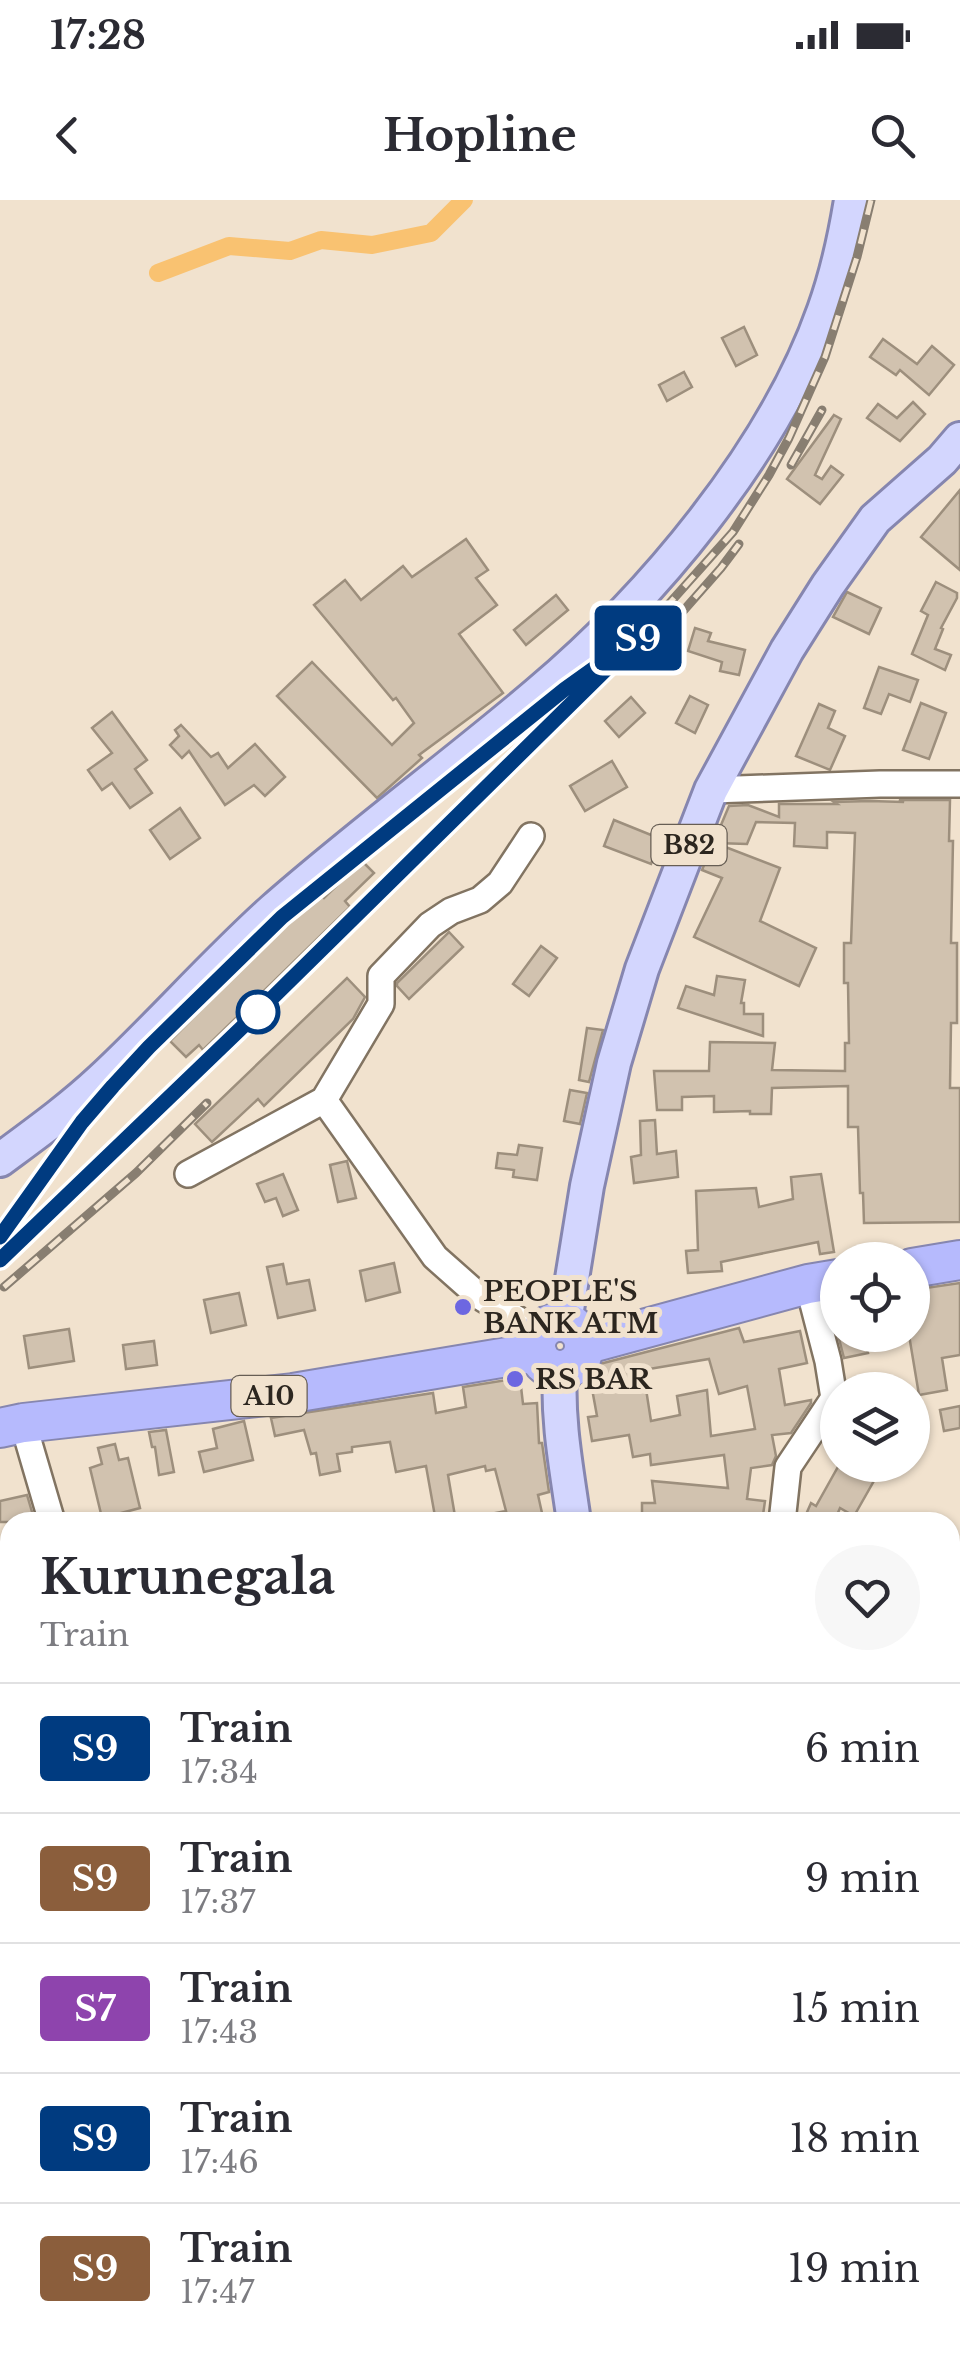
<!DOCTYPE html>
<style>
:root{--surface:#fff;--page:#f7f7f7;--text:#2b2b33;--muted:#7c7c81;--line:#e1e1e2}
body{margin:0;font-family:"Libre Baskerville",serif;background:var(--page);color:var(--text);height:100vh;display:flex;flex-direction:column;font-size:38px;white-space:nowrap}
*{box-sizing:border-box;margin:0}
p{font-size:32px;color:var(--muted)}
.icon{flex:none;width:55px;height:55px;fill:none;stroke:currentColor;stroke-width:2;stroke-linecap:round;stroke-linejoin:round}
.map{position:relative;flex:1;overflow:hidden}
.sheet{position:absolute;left:0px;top:1312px;width:960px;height:842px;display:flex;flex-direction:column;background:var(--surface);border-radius:30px 30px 0 0;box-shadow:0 2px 8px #0004}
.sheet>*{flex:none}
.badge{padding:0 20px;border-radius:8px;font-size:35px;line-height:65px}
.buttons{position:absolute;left:820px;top:1042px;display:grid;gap:20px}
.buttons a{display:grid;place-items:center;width:110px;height:110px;border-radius:50%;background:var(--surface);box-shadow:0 2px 8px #0004;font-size:50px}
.map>.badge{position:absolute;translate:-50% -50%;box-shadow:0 0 0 5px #fff}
.round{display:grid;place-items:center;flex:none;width:105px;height:105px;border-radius:52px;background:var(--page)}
.overview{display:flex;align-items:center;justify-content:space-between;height:170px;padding:0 40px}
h1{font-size:48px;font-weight:700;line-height:75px}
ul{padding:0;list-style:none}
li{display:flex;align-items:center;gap:30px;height:130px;padding:0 40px;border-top:2px solid var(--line)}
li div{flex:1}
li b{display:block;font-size:38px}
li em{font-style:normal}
li .badge{min-width:110px;font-weight:700;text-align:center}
.status{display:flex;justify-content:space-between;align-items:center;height:70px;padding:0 50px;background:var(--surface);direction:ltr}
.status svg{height:28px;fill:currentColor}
header{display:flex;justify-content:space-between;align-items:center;height:130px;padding:0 40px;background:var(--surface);font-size:45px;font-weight:700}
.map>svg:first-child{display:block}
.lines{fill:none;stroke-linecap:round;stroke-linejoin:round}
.canal{stroke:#f9c271;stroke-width:18}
.building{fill:#d1c2af;stroke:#9d8f7d;stroke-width:2.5;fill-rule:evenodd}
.minor-casing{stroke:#827462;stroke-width:30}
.major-casing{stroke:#8686af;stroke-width:38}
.highway-casing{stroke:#8686af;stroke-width:42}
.minor{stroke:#fff;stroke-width:25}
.major{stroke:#d3d6fe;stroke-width:32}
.highway{stroke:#b6bafd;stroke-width:38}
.rail-casing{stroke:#887e71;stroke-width:9}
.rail{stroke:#f1e2ce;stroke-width:5;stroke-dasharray:15;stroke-linecap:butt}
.line-casing{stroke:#fff;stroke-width:22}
.line{stroke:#003b80;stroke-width:15}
.stop-dot{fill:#fff;stroke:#003b80;stroke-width:5}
.poi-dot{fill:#6d67e1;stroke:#f1e2ce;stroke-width:4}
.labels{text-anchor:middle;stroke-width:10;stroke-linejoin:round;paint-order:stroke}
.shield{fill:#f1e2ce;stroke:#675e54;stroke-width:2.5}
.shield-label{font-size:25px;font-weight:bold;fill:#2c261f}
.poi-label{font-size:28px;font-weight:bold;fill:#2c261f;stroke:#f1e2ce;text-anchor:start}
</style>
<div class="status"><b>17:28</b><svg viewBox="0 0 49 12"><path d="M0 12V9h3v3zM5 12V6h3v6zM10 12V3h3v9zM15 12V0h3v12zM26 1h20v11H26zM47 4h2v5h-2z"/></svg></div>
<header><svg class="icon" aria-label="back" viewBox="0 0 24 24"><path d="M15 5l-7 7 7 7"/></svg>Hopline<svg class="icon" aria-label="search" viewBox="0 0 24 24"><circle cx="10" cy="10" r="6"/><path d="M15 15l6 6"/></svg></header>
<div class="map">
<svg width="960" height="2153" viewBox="0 0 960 2153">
<rect width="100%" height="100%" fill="#f1e2ce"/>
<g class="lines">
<!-- canal -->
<path class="canal" d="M158 73 229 46 290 51 321 40 372 45 431 33 464 0"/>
</g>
<!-- building -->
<g class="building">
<path d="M744 127 757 155 736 166 722 138Z"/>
<path d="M883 139 917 164 932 146 954 165 929 195 900 170 896 175 870 157Z"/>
<path d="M684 172 692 187 667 201 659 185Z"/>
<path d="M913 202 925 214 900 241 867 218 878 204 897 218Z"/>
<path d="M834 215 841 219 815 275 822 279 831 266 843 275 820 304 787 279Z"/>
<path d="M960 290V370L921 337Z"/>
<path d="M466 339 488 370 476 378 497 405 459 434 503 493 419 555 422 558 377 598 277 496 312 462 392 545 414 523 396 498 393 500 314 405 345 380 361 400 403 366 412 377Z"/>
<path d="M936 382 957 393V398L941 428 943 429 935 449 951 455 945 470 912 454 928 415 921 411Z"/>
<path d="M847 392 881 408 869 434 833 417Z"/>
<path d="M556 395 568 410 526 445 514 430Z"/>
<path d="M695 428 711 433 708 441 745 450 739 475 720 471 722 462 688 451Z"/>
<path d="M879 467 918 480 910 502 889 494 881 514 864 508Z"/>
<path d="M690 496 708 505 695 533 676 523Z"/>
<path d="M631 497 645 513 619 537 605 521Z"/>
<path d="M921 503 946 513 929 559 903 550Z"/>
<path d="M819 504 835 511 828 528 845 536 830 570 796 556Z"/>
<path d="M112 512 147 560 135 569 152 593 130 608 112 583 102 590 88 570 112 553 92 528Z"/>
<path d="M181 525 211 557 218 553 228 568 255 544 285 577 265 596 254 585 225 605 189 551 182 558 170 545 179 536 175 530Z"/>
<path d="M612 561 627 587 585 611 570 586Z"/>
<path d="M899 600H950L949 641H953L951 743H957V823H951L950 888H960V1022L864 1023 863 993H860L858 927H848V886L772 888 771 914H750V911L714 912V896L682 897V910H657L654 871H709L710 842 775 843 772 870 845 871V843H849L848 783H844V743H851L855 633 827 632V648L794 646 795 623 756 622 747 644 715 643 780 668 760 721 816 748 799 786 694 737 722 678 702 670 729 606 748 605 779 617V604H837L834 602 870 601 904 602Z"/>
<path d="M180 608 200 638 170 659 150 630Z"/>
<path d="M614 620 661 639 651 664 604 646Z"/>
<path d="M362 661 374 673 345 701 350 707 203 850 199 845 186 857 170 841 265 745 321 695 324 698Z"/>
<path d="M449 732 463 747 409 799 397 786V783Z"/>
<path d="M541 746 557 758 529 796 513 784Z"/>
<path d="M717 776 745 780 741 803H744V814H763V836L678 808 686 786 714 795Z"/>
<path d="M347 778 365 797 353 819 264 906 258 899 212 942 195 924Z"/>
<path d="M587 828 603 830 589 882 579 880Z"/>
<path d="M570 890 587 893 580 924 564 921Z"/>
<path d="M655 920 657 954 676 951 678 977 634 983 631 957 641 955 640 921Z"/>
<path d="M519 945 542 948 537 980 513 977 514 970 496 968 498 953 517 955Z"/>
<path d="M347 961 356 998 338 1002 330 965Z"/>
<path d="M283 974 298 1010 283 1016 276 998 265 1002 257 984Z"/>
<path d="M821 974 834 1052 820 1054 818 1042 721 1062 722 1071 688 1073 686 1051 698 1050 696 991 756 988 759 1007 793 999 791 977Z"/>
<path d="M394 1063 400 1092 366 1101 360 1071Z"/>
<path d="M283 1064 287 1084 309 1080 315 1110 278 1118 267 1067Z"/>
<path d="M960 1083V1155L942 1158 947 1190 919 1195 909 1135H912V1121H915L912 1090Z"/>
<path d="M239 1093 246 1125 211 1133 204 1100Z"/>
<path d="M739 1128 744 1142 800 1131 807 1163 779 1169 785 1205 811 1200V1203L791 1233 772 1235 776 1256 772 1265 751 1268 747 1299 765 1301 762 1322H703L673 1320V1322H642V1303H655L652 1281 728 1288 724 1255 651 1265 650 1254 633 1257 629 1235 592 1241 588 1217 597 1216 588 1167ZM709 1159 719 1194 747 1186 755 1229 711 1236 707 1190 677 1196 680 1215 651 1221 643 1170Z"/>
<path d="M69 1129 74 1161 29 1168 24 1136Z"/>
<path d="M838 1135H864L868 1153 844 1158Z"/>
<path d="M154 1141 157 1165 126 1169 123 1145Z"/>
<path d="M520 1178 523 1204 537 1203 539 1243H542L549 1292 538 1295 544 1322H480V1316L506 1311 495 1269 486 1271 485 1266 448 1275 456 1322H436L426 1266 396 1272 390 1242 352 1247V1252L337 1254 340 1271 320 1275 316 1253 311 1254 304 1230 275 1236 271 1218 433 1193 436 1213 466 1207 463 1187Z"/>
<path d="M960 1206V1228L944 1231 940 1210Z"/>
<path d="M244 1221 253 1260 204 1272 199 1252 217 1248 213 1229Z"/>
<path d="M166 1230 174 1272 159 1275 155 1247H152L149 1232Z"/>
<path d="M115 1244 119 1260 128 1258 140 1308 102 1318 90 1268 102 1264 98 1248Z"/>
<path d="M839 1265H848L875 1279 854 1316 840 1308 834 1322H813L804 1319 811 1303 816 1306Z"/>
<path d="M27 1295 35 1322H0V1301Z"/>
</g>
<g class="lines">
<defs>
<g id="minor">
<path d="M711 590 880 584H960"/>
<path d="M324 900 435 1057 479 1096 540 1133"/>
<path d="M188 974 324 900 381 804V776L430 725 451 711 480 700 500 683 531 636"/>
<path d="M23 1223 52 1322"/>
<path d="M782 1322 788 1267 834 1198 828 1161 808 1084"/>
<path d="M0 1847 10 1851"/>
<path d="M0 1922 10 1923"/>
<path d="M0 1995 10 1987"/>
<path d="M319 2145 323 2153"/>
<path d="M360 2153 381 2145"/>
<path d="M693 2153 702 2145"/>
</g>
<g id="major">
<path d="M0 960C35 934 70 909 101 880 160 825 213 764 273 710 358 635 450 568 537 494 651 398 774 252 824 110 837 74 845 37 851 0"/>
<path d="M565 1122 587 986 614 863 642 769 711 590 787 450 828 385 875 319 942 260 960 239"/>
<path d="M560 1170C557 1222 567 1271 574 1322"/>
<path d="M531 2145 535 2153"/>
</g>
<g id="highway">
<path d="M912 1068 960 1060"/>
<circle cx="560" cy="1146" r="24"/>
<path d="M584 1145 808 1084 838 1079"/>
<path d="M0 1228 23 1223 293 1193 537 1152"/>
</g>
</defs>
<!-- minor casing -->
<use href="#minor" class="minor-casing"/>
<!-- major casing -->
<use href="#major" class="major-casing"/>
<!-- highway casing -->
<use href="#highway" class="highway-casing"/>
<!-- minor -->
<use href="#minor" class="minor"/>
<!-- major -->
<use href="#major" class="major"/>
<!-- highway -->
<use href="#highway" class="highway"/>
<defs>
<g id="rail">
<path d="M791 265 822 210"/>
<path d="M655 443 721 368 739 344"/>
<path d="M0 1037 82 923 113 886 281 717 584 474"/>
<path d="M0 1060 258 812 642 434 733 332 769 275 789 238 825 157 857 57 871 0"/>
<path d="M4 1087 136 973 207 903"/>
</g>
</defs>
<!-- rail casing -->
<use href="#rail" class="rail-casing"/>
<!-- rail -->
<use href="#rail" class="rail"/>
</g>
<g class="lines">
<defs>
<path id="line" d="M0 1037 82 922 113 886 149 847 282 717 565 489 642 434 258 812 0 1060"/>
</defs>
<!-- line casing -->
<use href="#line" class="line-casing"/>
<!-- line -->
<use href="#line" class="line"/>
</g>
<!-- markers -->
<circle class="stop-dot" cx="258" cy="812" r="20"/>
<g class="poi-dot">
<circle cx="463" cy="1107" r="10"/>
<circle cx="515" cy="1179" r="10"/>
</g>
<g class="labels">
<!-- shield labels -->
<g class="shield">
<rect x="651.5" y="625" width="75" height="40" rx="8"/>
<rect x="231.5" y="1176" width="75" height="40" rx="8"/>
</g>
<g class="shield-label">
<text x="689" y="654">B82</text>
<text x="269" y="1205">A10</text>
</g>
<!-- poi labels -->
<g class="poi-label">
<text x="483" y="1101">PEOPLE'S<tspan x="483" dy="32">BANK ATM</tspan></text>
<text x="535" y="1189">RS BAR</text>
</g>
</g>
</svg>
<div class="buttons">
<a><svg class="icon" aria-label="locate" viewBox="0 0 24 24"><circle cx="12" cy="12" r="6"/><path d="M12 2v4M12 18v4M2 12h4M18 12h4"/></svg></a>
<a><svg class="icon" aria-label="layers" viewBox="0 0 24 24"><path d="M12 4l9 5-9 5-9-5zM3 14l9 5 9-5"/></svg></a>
</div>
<b class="badge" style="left:638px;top:438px;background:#003b80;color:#fff">S9</b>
<section class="sheet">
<div class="overview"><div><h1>Kurunegala</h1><p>Train</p></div><a class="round"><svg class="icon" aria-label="heart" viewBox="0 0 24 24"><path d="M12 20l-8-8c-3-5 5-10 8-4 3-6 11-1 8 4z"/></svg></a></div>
<ul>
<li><span class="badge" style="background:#003b80;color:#fff">S9</span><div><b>Train</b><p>17:34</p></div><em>6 min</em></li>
<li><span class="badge" style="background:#8b5e3c;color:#fff">S9</span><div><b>Train</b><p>17:37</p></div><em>9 min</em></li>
<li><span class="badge" style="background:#8e44ad;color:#fff">S7</span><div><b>Train</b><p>17:43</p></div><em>15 min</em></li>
<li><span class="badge" style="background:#003b80;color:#fff">S9</span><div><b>Train</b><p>17:46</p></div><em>18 min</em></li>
<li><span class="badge" style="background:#8b5e3c;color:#fff">S9</span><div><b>Train</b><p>17:47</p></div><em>19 min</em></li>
</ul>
</section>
</div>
